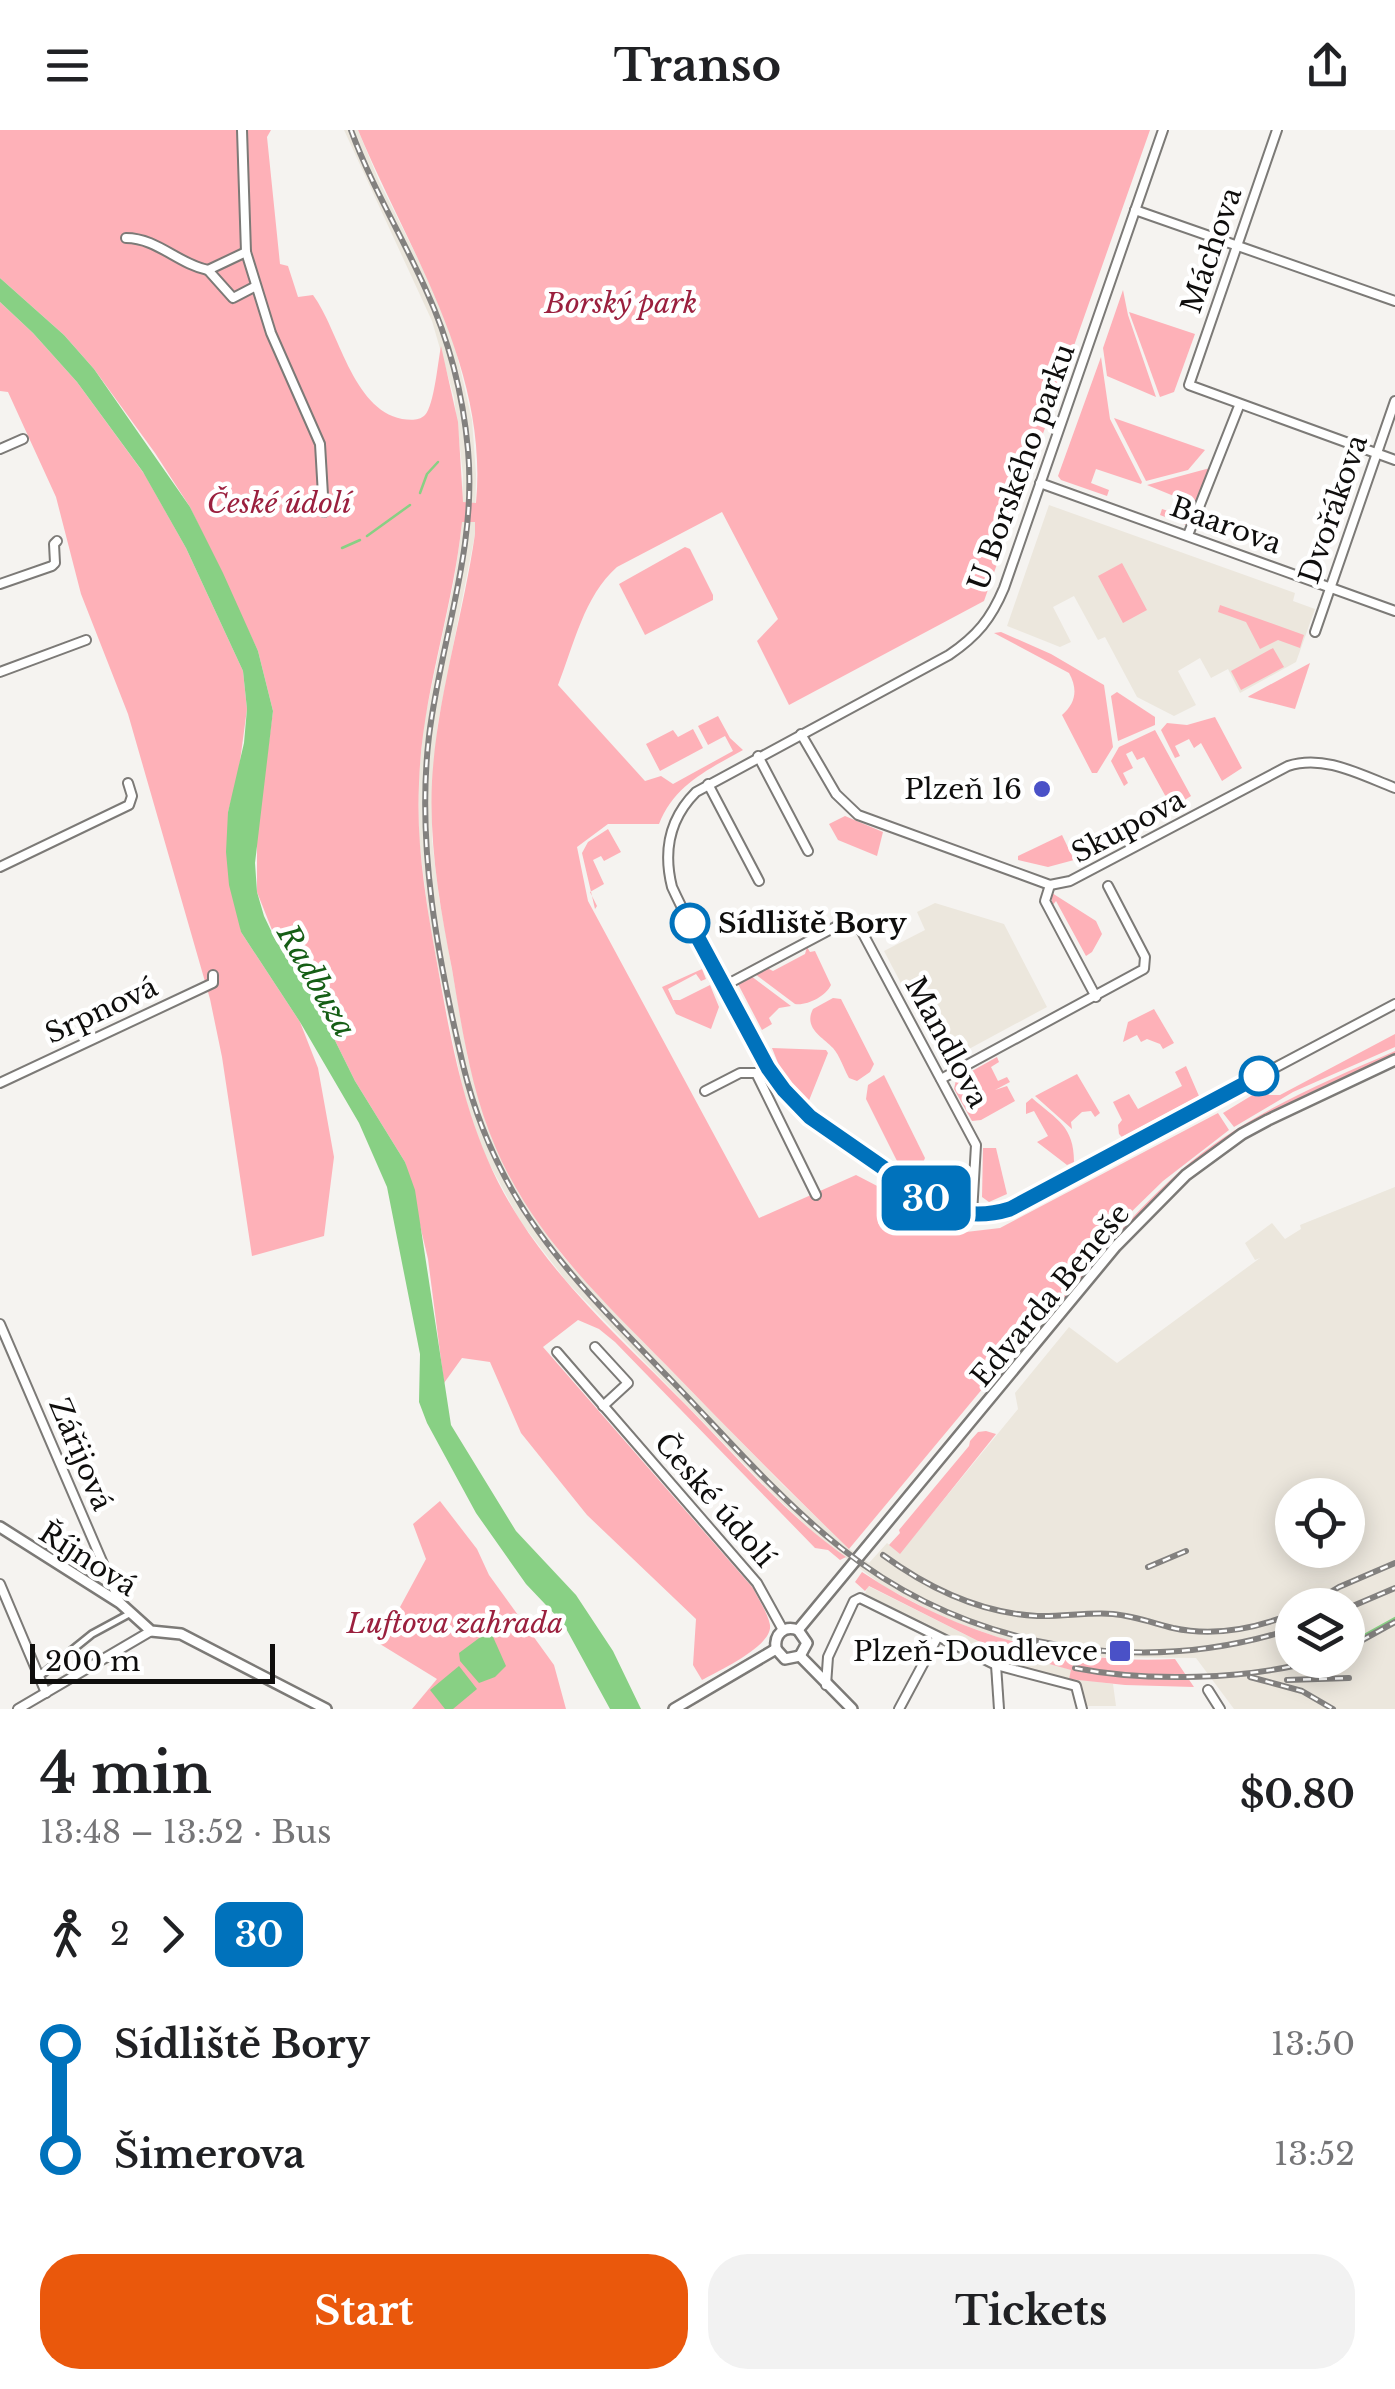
<!DOCTYPE html>
<meta charset="utf-8">
<style>
:root{--surface:#fff;--page:#f2f2f2;--text:#202124;--muted:#757577;--accent:#ea580c}
body{margin:0;font-family:"Libre Baskerville",serif;background:var(--page);color:var(--text);height:100vh;display:flex;flex-direction:column;font-size:38px;white-space:nowrap}
*{box-sizing:border-box;margin:0}
p{font-size:32px;color:var(--muted)}
.icon{flex:none;width:55px;height:55px;fill:none;stroke:currentColor;stroke-width:2;stroke-linecap:round;stroke-linejoin:round}
.map{position:relative;height:1579px;overflow:hidden}
.side{display:flex;flex-direction:column;background:var(--surface);flex:1}
.side>*{flex:none}
.badge{padding:0 20px;border-radius:15px;font-size:35px;line-height:65px}
.controls{position:absolute;left:1275px;top:1348px;display:grid;gap:20px}
.controls a{display:grid;place-items:center;width:90px;height:90px;border-radius:50%;background:var(--surface);box-shadow:0 5px 25px #0003;font-size:50px}
.scale{position:absolute;left:30px;bottom:25px;width:245px;box-sizing:border-box;padding-left:10px;border:5px solid #0f0e0d;border-top:0;font-size:28px;line-height:35px;white-space:nowrap;color:#0f0e0d;-webkit-text-stroke:8px #fff;paint-order:stroke}
.map>.badge{position:absolute;translate:-50% -50%;box-shadow:0 0 0 5px #fff}
.legs{display:flex;align-items:center;gap:15px;height:110px;padding:0 40px;font-size:32px}
.legs p{margin-inline-start:auto}
.summary{display:flex;align-items:center;justify-content:space-between;height:170px;padding:0 40px}
h1{font-size:55px;font-weight:800;line-height:75px}
.cta{display:flex;gap:20px;margin-top:auto;padding:20px 40px}
.cta a{flex:1;height:115px;border-radius:40px;background:var(--accent);color:#fff;font-size:40px;font-weight:800;line-height:115px;text-align:center}
.cta a+a{background:var(--page);color:var(--text)}
ul{padding:0 40px;list-style:none}
li{display:flex;align-items:center;gap:35px;height:110px;font-size:38px}
li i{display:grid;place-items:center;width:15px;height:100%;margin:0 12px;background:currentColor}
li i::after{content:'';width:25px;height:25px;margin:-12px;border:8px solid;border-radius:50%;background:var(--surface)}
li p{margin-inline-start:auto}
li:first-child i{background:linear-gradient(#0000 50%,currentColor 0)}
li:last-child i{background:linear-gradient(currentColor 50%,#0000 0)}
header{display:flex;justify-content:space-between;align-items:center;height:130px;padding:0 40px;background:var(--surface);font-size:45px;font-weight:800}
.map>svg:first-child{display:block}
.built{fill:#ece7dd;fill-rule:evenodd}
.green{fill:#feb1b8}
.water{fill:#88d084}
.lines{fill:none;stroke-linecap:round;stroke-linejoin:round}
.stream{stroke:#88d084;stroke-width:2.5}
.pedestrian-casing{stroke:#7c7a77;stroke-width:10}
.minor-casing{stroke:#7c7a77;stroke-width:12}
.tertiary-casing{stroke:#7c7a77;stroke-width:14}
.pedestrian{stroke:#fff;stroke-width:5}
.minor{stroke:#fff;stroke-width:8}
.tertiary{stroke:#fff;stroke-width:9}
.rail-casing{stroke:#83817f;stroke-width:6}
.rail{stroke:#fff;stroke-width:2.5;stroke-dasharray:8;stroke-linecap:butt}
.line-1-casing{stroke:#fff;stroke-width:22}
.line-1{stroke:#0072bc;stroke-width:15}
.poi-dot{fill:#4a51c7;stroke:#fff;stroke-width:4}
.stop-1-dot{fill:#fff;stroke:#0072bc;stroke-width:5}
.labels{text-anchor:middle;stroke-width:9;stroke-linejoin:round;paint-order:stroke}
.street-label{font-size:28px;fill:#0f0e0d;stroke:#fff}
.park-label{font-size:28px;font-style:italic;fill:#9b203e;stroke:#fff}
.poi-label{font-size:28px;fill:#0f0e0d;stroke:#fff;text-anchor:end}
.stop-label{font-size:28px;font-weight:bold;fill:#0f0e0d;stroke:#fff;text-anchor:start}
.water-label{font-size:30px;font-style:italic;fill:#155e15;stroke:#fff}
</style>
<header><svg class="icon" aria-label="menu" viewBox="0 0 24 24"><path d="M4 6h16M4 12h16M4 18h16"/></svg>Transo<svg class="icon" aria-label="share" viewBox="0 0 24 24"><path d="M12 15V3M7 8l5-5 5 5M5 13v7h14v-7"/></svg></header>
<div class="map">
<svg width="1395" height="1579" viewBox="0 0 1395 1579">
<rect width="100%" height="100%" fill="#f5f3f0"/>
<!-- built -->
<g class="built">
<path d="M344 0H358L379 51 432 157 454 212 472 290 476 344 475 404 438 593 432 655V710L439 767 468 929 487 996 518 1062 562 1125 613 1181 783 1355 847 1417 869 1433 887 1413 900 1423 1018 1279 1015 1263 1069 1197 1117 1233 1260 1128 1255 1130 1245 1113 1272 1093 1285 1109 1301 1099 1300 1095 1395 1057V1579H1234L1196 1528 1091 1527 1014 1513 944 1488 883 1456 817 1406 773 1364 567 1152 520 1091 483 1022 464 965 430 798 419 710 418 654 424 592 454 451 461 402 463 345 454 267 432 191ZM1292 1365H1348V1420H1292ZM1292 1475H1348V1530H1292Z"/>
<path d="M1049 375 1295 463 1293 471 1315 479 1296 532 1240 563 1228 539 1211 548 1200 528 1178 541 1196 575 1174 586 1137 567 1105 507 1098 510 1074 466 1053 477 1071 512 1060 517 1007 496Z"/>
<path d="M935 773 1004 794 1047 877 943 933 884 821 925 800 917 782Z"/>
<path d="M868 1456 992 1518 1072 1540 1085 1550 1113 1554 1116 1576H1081L1075 1556 996 1535 863 1469Z"/>
</g>
<!-- green -->
<g class="green">
<path d="M0 0H271L267 7 280 134 288 136 298 167 313 165C339 200 352 279 402 289 410 290 419 291 425 285 434 276 438 231 441 216L458 292 463 372 476 373C489 237 408 120 358 0H1150L984 471 789 575 757 511 778 489 722 382 617 437C584 466 574 515 558 555L645 651 661 646 673 654 733 621 725 606 708 615 698 596 718 586 730 608 743 620C709 639 674 655 659 694H608L577 717 588 771 759 1088 856 1045 966 1102 1000 1098 1218 983 1229 1000 1163 1051 1123 1090 849 1419C787 1359 727 1298 667 1236 601 1169 532 1104 495 1016 471 960 462 899 452 839 440 777 429 715 432 651 437 567 463 487 475 404V392H462C453 480 422 564 419 653 416 714 426 773 437 833 453 924 469 1012 520 1090 565 1160 629 1217 687 1276 738 1328 786 1385 846 1427L840 1430 828 1420 815 1418 615 1212 599 1199 578 1190 543 1217 753 1458C758 1469 768 1483 770 1495 773 1516 718 1541 702 1550L693 1535 696 1489 587 1385 521 1303 490 1232 462 1228 444 1253 428 1129 405 1032 355 951 313 866 276 810 257 762V700L273 581 258 521 190 377 155 323 94 239 64 205 0 148Z"/>
<path d="M1123 160 1128 185 1156 267 1107 246 1103 218Z"/>
<path d="M0 172 33 203 77 252 145 345 186 418 243 541 247 579 238 646 228 682 241 802 300 892 318 938 334 1027 324 1106 252 1126 222 927 210 869 128 584 81 464 56 367 8 262 0 261Z"/>
<path d="M1129 182 1195 204 1174 262 1160 267Z"/>
<path d="M1101 227 1110 289 1142 352 1141 354 1096 339 1091 353 1109 360 1107 366 1061 350 1058 346Z"/>
<path d="M1114 288 1205 320 1188 340 1146 351Z"/>
<path d="M1210 338 1189 396 1160 385 1162 379 1181 385 1186 371 1147 355Z"/>
<path d="M685 417 690 419 713 465V470L645 505 619 454Z"/>
<path d="M1122 433 1147 480 1123 493 1098 446Z"/>
<path d="M1220 475 1304 505 1300 518 1278 510 1260 519 1246 492 1218 482Z"/>
<path d="M1001 502 1051 524 1104 555 1113 617 1097 643H1092L1062 585C1076 573 1078 559 1069 543L994 503Z"/>
<path d="M1273 518 1284 537 1241 560 1231 541Z"/>
<path d="M1310 533 1295 579 1248 567 1249 566Z"/>
<path d="M1117 562 1155 587V595L1118 611 1111 566Z"/>
<path d="M1215 587 1242 638 1222 651 1201 613 1194 618 1189 609 1175 616 1180 626 1175 628 1161 600 1167 593 1187 595Z"/>
<path d="M693 599 703 618 660 641 646 614 673 600 678 607Z"/>
<path d="M1155 600 1191 666 1172 678 1144 627 1137 630 1132 621 1126 624 1133 638 1123 643 1128 653 1124 656 1111 631 1119 617Z"/>
<path d="M845 686 883 702 877 726 838 710 829 694Z"/>
<path d="M608 699 621 722 604 731 601 726 593 730 604 754 590 762 597 776 595 779 582 723 588 712Z"/>
<path d="M1062 705 1074 730 1048 737 1018 730V726Z"/>
<path d="M1052 763 1096 791 1102 804 1092 822 1086 826 1056 771 1052 776Z"/>
<path d="M807 817 810 822 815 821 831 855C826 866 807 876 795 874L755 844 767 838 773 841 805 824Z"/>
<path d="M702 839 706 849 701 851 696 844 668 859 673 870H680L710 855 719 877 711 899 676 884 662 857Z"/>
<path d="M751 846 791 876 779 878 769 888 772 894 762 900 738 854Z"/>
<path d="M833 868 841 869 874 934 870 942 857 951 849 948C844 939 840 926 833 918 823 907 803 898 813 879Z"/>
<path d="M1154 879 1174 913 1163 919 1160 914 1147 909 1141 912 1137 905 1123 912 1128 892Z"/>
<path d="M1395 904V917L1293 962 1234 997 1223 983 1264 958 1269 965H1280Z"/>
<path d="M772 918 826 920 828 923 808 973 782 943Z"/>
<path d="M1395 921V925C1318 957 1244 991 1179 1046 1134 1084 1097 1131 1059 1177L1045 1189C1088 1137 1130 1086 1180 1041 1243 986 1319 954 1395 921Z"/>
<path d="M997 927 999 932 991 937 998 951 1007 947 1010 952 995 960 1007 956 1015 971 981 990 972 991 954 959 956 950Z"/>
<path d="M1186 936 1199 966 1122 1007 1119 1004 1118 995 1122 990 1113 972 1129 964 1138 979 1182 956 1175 942Z"/>
<path d="M1077 944 1100 983 1095 987 1091 981 1082 982 1071 992 1072 999 1035 966Z"/>
<path d="M884 945 925 1028 918 1045 897 1031 866 969 868 955Z"/>
<path d="M1032 968C1057 990 1074 996 1074 1032L1067 1035 1037 1012 1048 1006 1034 981 1026 984V973Z"/>
<path d="M983 1018H996L1007 1064 989 1072 982 1067Z"/>
<path d="M986 1301 996 1304 900 1424 889 1415 900 1403 899 1400 969 1316 970 1311 978 1302Z"/>
<path d="M440 1371 477 1419 489 1445 554 1535 566 1579H412L437 1549 380 1514 426 1429 413 1394Z"/>
<path d="M862 1442C955 1504 1063 1535 1175 1529L1194 1557 1125 1555 1069 1549 1071 1540 992 1518 869 1456 865 1461 855 1452Z"/>
</g>
<!-- water -->
<g class="water">
<path d="M0 148 64 205 94 239 190 377 223 443 258 521 273 581 255 733 257 762 264 786 276 811 313 866 355 951 405 1032 415 1060 451 1295 516 1401 576 1465 613 1521 641 1579H610L563 1493 526 1454 476 1383 427 1293 419 1272 420 1224 387 1057 359 993 300 892 241 802 229 755 226 722 228 682 244 613 247 579 243 541 186 418 143 342 77 252 33 203 0 172Z"/>
<path d="M490 1500 506 1536 495 1547 479 1553 460 1531 459 1523Z"/>
<path d="M459 1536 477 1559 453 1579H445L430 1560Z"/>
</g>
<g class="lines">
<!-- stream -->
<g class="stream">
<path d="M420 363 427 344 438 332"/>
<path d="M367 406 410 375"/>
<path d="M342 418 360 410"/>
<path d="M1348 1514 1395 1488"/>
<path d="M1306 1531 1309 1530"/>
</g>
<defs>
<path id="pedestrian" d="M40 1546 92 1504 129 1484"/>
<g id="minor">
<path d="M242 0 246 122 271 203 320 314 324 382"/>
<path d="M1163 0 1004 458C991 489 977 506 949 525L696 662C669 689 663 721 672 757 689 794 709 830 729 866 752 908 772 953 809 986 834 1008 864 1025 891 1044 929 1070 961 1095 1009 1079L1395 874"/>
<path d="M1277 0 1189 255 1395 330"/>
<path d="M1135 80 1395 171"/>
<path d="M126 108C157 108 178 134 208 140L246 122"/>
<path d="M208 140 233 168 256 156"/>
<path d="M0 319 23 309"/>
<path d="M1040 353 1395 481"/>
<path d="M1188 405 1239 276"/>
<path d="M0 454 52 436 55 433 54 414 57 411"/>
<path d="M1315 502 1395 271"/>
<path d="M0 542 86 510"/>
<path d="M801 604 836 664 858 685 1050 755 1070 751 1288 636C1324 624 1361 645 1395 658"/>
<path d="M758 626 808 721"/>
<path d="M708 654 759 751"/>
<path d="M0 737 129 675 132 666 128 653"/>
<path d="M1050 755 1045 771 1096 867"/>
<path d="M724 856 837 796 850 795 861 800 976 1015 972 1084"/>
<path d="M757 945 816 1065"/>
<path d="M941 949 1144 839 1145 827 1108 756"/>
<path d="M0 953 213 853V845"/>
<path d="M705 961 740 943H760"/>
<path d="M0 1194 120 1473"/>
<path d="M595 1217 628 1253 603 1276"/>
<path d="M557 1222 757 1453 783 1500"/>
<path d="M0 1454 46 1563"/>
<path d="M996 1535 999 1579"/>
<path d="M826 1555 828 1527 854 1471 860 1468 996 1535 1076 1556 1082 1579"/>
<path d="M1208 1560 1220 1579"/>
<path d="M18 1579 151 1501"/>
<path d="M899 1579 937 1508"/>
</g>
<g id="tertiary">
<path d="M0 1397 120 1473 151 1501 181 1504 326 1579"/>
<path d="M798 1500 1116 1116 1186 1045 1242 1004 1268 990 1395 930"/>
<path d="M798 1500 807 1513 800 1526"/>
<path d="M776 1519C774 1504 784 1495 798 1500"/>
<path d="M776 1519 785 1529 800 1526"/>
<path d="M800 1526 852 1579"/>
<path d="M674 1579 776 1519"/>
</g>
</defs>
<!-- pedestrian casing -->
<use href="#pedestrian" class="pedestrian-casing"/>
<!-- minor casing -->
<use href="#minor" class="minor-casing"/>
<!-- tertiary casing -->
<use href="#tertiary" class="tertiary-casing"/>
<!-- pedestrian -->
<use href="#pedestrian" class="pedestrian"/>
<!-- minor -->
<use href="#minor" class="minor"/>
<!-- tertiary -->
<use href="#tertiary" class="tertiary"/>
<defs>
<g id="rail">
<path d="M351 0C371 55 402 106 426 160 449 210 463 264 468 320 477 419 441 509 429 606 416 715 438 829 463 935 497 1077 574 1150 671 1250 726 1307 779 1369 841 1418 968 1519 1139 1548 1292 1499"/>
<path d="M883 1425C928 1458 980 1483 1037 1486 1062 1487 1088 1482 1113 1484 1134 1486 1153 1493 1173 1498 1214 1507 1254 1499 1292 1484"/>
<path d="M1148 1437 1186 1421"/>
<path d="M1309 1475 1339 1457 1395 1433"/>
<path d="M1348 1478 1395 1458"/>
<path d="M1348 1518 1395 1492"/>
<path d="M1075 1538C1145 1552 1248 1550 1317 1530"/>
<path d="M1250 1547 1302 1561 1333 1579"/>
<path d="M1287 1550 1349 1548"/>
</g>
</defs>
<!-- rail casing -->
<use href="#rail" class="rail-casing"/>
<!-- rail -->
<use href="#rail" class="rail"/>
</g>
<g class="lines">
<defs>
<path id="line-1" d="M690 793 768 938 784 960 810 987 937 1075C961 1086 984 1087 1010 1079L1259 946"/>
</defs>
<!-- line-1 casing -->
<use href="#line-1" class="line-1-casing"/>
<!-- line-1 -->
<use href="#line-1" class="line-1"/>
</g>
<!-- markers -->
<g class="poi-dot">
<circle cx="1042" cy="659" r="10"/>
<rect x="1108" y="1509" width="24" height="24" rx="5"/>
</g>
<g class="stop-1-dot">
<circle cx="690" cy="793" r="18"/>
<circle cx="1259" cy="946" r="18"/>
</g>
<g class="labels">
<!-- street labels -->
<g class="street-label">
<text transform="translate(1211 120) rotate(-71)" y="10">Máchova</text>
<text transform="translate(1021 337) rotate(-70)" y="10">U Borského parku</text>
<text transform="translate(1333 379) rotate(-71)" y="10">Dvořákova</text>
<text transform="translate(1226 395) rotate(20)" y="10">Baarova</text>
<text transform="translate(1128 696) rotate(-28)" y="10">Skupova</text>
<text transform="translate(101 880) rotate(-25)" y="10">Srpnová</text>
<text transform="translate(947 912) rotate(62)" y="10">Mandlova</text>
<text transform="translate(1050 1165) rotate(-50)" y="10">Edvarda Beneše</text>
<text transform="translate(81 1324) rotate(67)" y="10">Zářijová</text>
<text transform="translate(715 1370) rotate(49)" y="10">České údolí</text>
<text transform="translate(88 1429) rotate(33)" y="10">Říjnová</text>
</g>
<!-- park labels -->
<g class="park-label">
<text x="621" y="183">Borský park</text>
<text x="279" y="383">České údolí</text>
<text x="455" y="1503">Luftova zahrada</text>
</g>
<!-- poi labels -->
<g class="poi-label">
<text x="1022" y="669">Plzeň 16</text>
<text x="1098" y="1531">Plzeň-Doudlevce</text>
</g>
<!-- stop labels -->
<g class="stop-label">
<text x="718" y="803">Sídliště Bory</text>
</g>
<!-- water labels -->
<g class="water-label">
<text transform="translate(316 851) rotate(60)" y="10">Radbuza</text>
</g>
</g>
</svg>
<div class="controls">
<a><svg class="icon" aria-label="locate" viewBox="0 0 24 24"><circle cx="12" cy="12" r="6"/><path d="M12 2v4M12 18v4M2 12h4M18 12h4"/></svg></a>
<a><svg class="icon" aria-label="layers" viewBox="0 0 24 24"><path d="M12 4l9 5-9 5-9-5zM3 14l9 5 9-5"/></svg></a>
</div>
<div class="scale">200 m</div>
<b class="badge" style="left:926px;top:1068px;background:#0072bc;color:#fff">30</b>
</div>
<section class="side">
<div class="summary"><div><h1>4 min</h1><p>13:48 – 13:52 · Bus</p></div><b>$0.80</b></div>
<div class="legs"><svg class="icon" aria-label="walk" viewBox="0 0 24 24"><circle cx="13" cy="4" r="2"/><path d="M13 8l-2 6 4 7M11 14l-3 7M7 12l3-4h3l4 4"/></svg>2<svg class="icon" aria-label="forward" viewBox="0 0 24 24"><path d="M9 5l7 7-7 7"/></svg><b class="badge" style="background:#0072bc;color:#fff">30</b></div>
<ul>
<li><i style="color:#0072bc"></i><b>Sídliště Bory</b><p>13:50</p></li>
<li><i style="color:#0072bc"></i><b>Šimerova</b><p>13:52</p></li>
</ul>
<div class="cta"><a>Start</a><a>Tickets</a></div>
</section>
